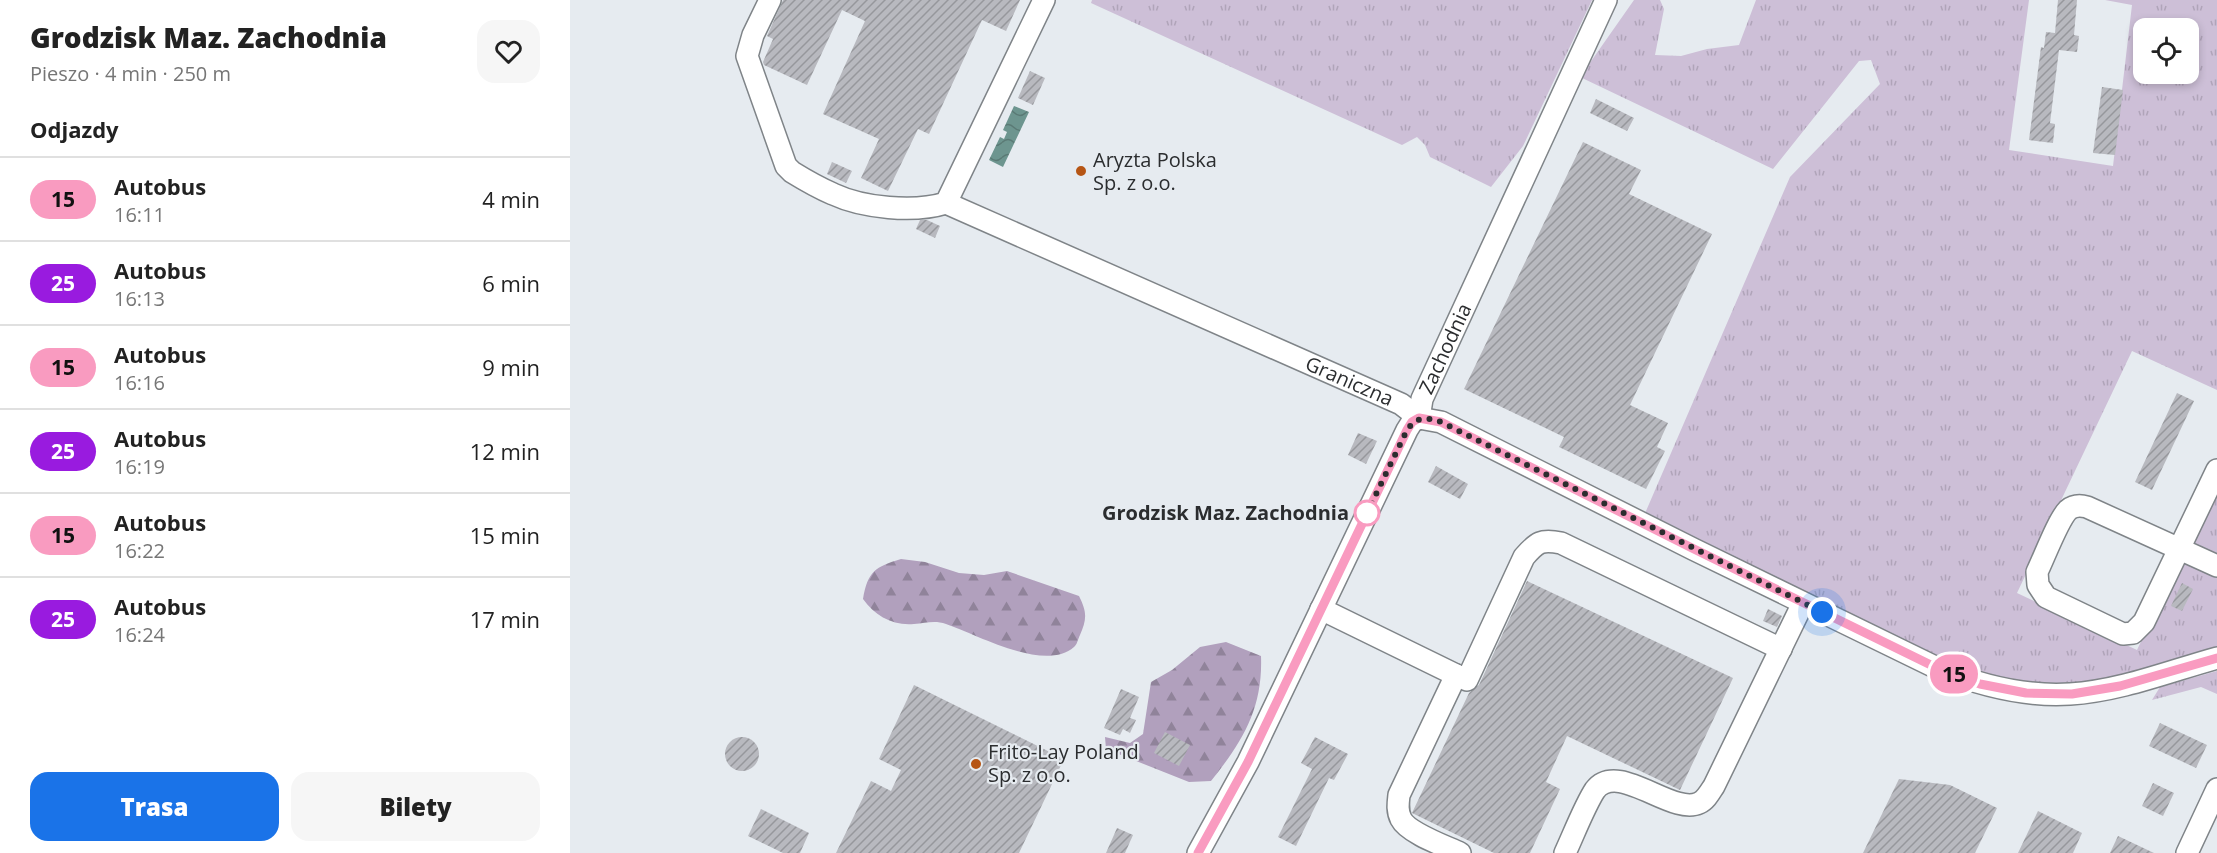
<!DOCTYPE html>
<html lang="pl">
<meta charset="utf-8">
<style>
:root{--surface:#fff;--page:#f6f6f6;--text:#222;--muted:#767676;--line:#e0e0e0;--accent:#1a73e8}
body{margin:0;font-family:"Open Sans",sans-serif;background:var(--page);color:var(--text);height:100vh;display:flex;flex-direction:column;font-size:22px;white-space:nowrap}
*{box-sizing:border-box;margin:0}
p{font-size:20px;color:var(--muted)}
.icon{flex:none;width:33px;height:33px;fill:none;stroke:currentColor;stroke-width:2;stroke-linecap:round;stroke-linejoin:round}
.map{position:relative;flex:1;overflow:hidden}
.sheet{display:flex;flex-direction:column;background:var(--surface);width:570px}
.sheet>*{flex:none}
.badge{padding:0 12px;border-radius:20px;font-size:21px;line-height:39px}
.controls{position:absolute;left:1563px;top:18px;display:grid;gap:12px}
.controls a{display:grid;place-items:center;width:66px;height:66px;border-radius:12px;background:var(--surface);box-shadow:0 3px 9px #0003;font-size:30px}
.you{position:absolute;width:30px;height:30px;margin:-15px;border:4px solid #fff;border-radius:50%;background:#1a73e8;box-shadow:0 0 0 9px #1a73e833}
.map>.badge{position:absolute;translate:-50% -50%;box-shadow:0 0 0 3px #fff}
h2{padding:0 30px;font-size:22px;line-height:54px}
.round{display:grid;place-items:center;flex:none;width:63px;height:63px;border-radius:18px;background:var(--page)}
.headline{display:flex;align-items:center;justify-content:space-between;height:102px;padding:0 30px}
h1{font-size:28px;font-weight:800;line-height:45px}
.button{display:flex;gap:12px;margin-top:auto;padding:12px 30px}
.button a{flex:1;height:69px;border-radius:18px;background:var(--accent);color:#fff;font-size:24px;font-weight:800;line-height:69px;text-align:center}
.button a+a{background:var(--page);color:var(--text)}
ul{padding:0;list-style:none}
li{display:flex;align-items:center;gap:18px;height:84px;padding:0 30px;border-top:2px solid var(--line)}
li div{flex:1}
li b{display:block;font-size:22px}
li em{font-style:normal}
li .badge{min-width:66px;font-weight:700;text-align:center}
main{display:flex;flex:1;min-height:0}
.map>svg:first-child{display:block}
.grass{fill:url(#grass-tufts);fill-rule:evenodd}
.forest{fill:url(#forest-firs)}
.water{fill:url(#water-waves)}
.building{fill:url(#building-hatch)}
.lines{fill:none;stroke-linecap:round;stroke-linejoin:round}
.minor-casing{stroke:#7f8488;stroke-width:24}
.minor{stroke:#fff;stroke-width:21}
.line-casing{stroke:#fff;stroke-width:14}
.line{stroke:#f99bc0;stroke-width:9}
.walk{stroke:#2b2d2f;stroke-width:6;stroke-dasharray:0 10.8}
.poi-dot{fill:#b65514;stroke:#e6ebf0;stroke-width:2}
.stop-dot{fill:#fff;stroke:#f99bc0;stroke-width:3}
.labels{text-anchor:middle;stroke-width:4.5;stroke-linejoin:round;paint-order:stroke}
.poi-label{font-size:20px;fill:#2b2d2f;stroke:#e6ebf0;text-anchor:start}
.street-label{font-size:20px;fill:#2b2d2f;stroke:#e6ebf0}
.stop-label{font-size:20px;font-weight:bold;fill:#2b2d2f;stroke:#e6ebf0;text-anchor:end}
</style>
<main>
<section class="sheet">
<div class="headline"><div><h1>Grodzisk Maz. Zachodnia</h1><p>Pieszo · 4 min · 250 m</p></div><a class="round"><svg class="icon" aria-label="heart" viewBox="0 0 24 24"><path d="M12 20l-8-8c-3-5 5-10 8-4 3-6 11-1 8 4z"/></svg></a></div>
<h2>Odjazdy</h2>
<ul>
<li><span class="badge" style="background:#f99bc0;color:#111">15</span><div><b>Autobus</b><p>16:11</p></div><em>4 min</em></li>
<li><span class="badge" style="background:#991bdf;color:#fff">25</span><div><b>Autobus</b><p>16:13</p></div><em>6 min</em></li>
<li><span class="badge" style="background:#f99bc0;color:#111">15</span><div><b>Autobus</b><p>16:16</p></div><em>9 min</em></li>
<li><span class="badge" style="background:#991bdf;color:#fff">25</span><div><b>Autobus</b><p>16:19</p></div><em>12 min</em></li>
<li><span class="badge" style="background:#f99bc0;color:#111">15</span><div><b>Autobus</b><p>16:22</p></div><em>15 min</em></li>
<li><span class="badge" style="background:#991bdf;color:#fff">25</span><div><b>Autobus</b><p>16:24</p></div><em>17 min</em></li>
</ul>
<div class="button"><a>Trasa</a><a>Bilety</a></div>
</section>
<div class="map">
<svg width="1647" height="853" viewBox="0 0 1647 853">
<defs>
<pattern id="grass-tufts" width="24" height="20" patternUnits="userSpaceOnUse" patternTransform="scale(1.5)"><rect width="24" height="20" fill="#cdbfd7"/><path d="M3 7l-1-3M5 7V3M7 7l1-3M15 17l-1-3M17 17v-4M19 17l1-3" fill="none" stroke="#b0a4b9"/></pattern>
<pattern id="forest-firs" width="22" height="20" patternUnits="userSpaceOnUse" patternTransform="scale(1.5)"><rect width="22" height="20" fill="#b1a0bd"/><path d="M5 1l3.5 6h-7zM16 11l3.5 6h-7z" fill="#90839a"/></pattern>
<pattern id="water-waves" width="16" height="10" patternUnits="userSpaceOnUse" patternTransform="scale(1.5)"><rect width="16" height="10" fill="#6d958f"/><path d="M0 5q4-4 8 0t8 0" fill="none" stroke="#5a7a75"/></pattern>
<pattern id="building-hatch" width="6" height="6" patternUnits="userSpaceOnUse" patternTransform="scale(1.5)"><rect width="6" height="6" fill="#b8b9bf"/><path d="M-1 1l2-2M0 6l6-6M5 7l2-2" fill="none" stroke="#96979c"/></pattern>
</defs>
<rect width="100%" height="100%" fill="#e6ebf0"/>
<!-- grass -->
<g class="grass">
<path d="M522 0H1022L953 146 921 187 860 157 855 145 847 137 832 145 521 3Z"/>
<path d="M1064 0H1090L1094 9 1085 55 1111 56 1137 49 1169 45 1186 0H1459L1439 150 1543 166 1562 5 1535 0H1647V390L1562 351 1447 593 1567 650 1612 556 1647 572V649C1582 667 1513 693 1445 683 1420 679 1394 667 1371 658L1073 518 1220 177 1310 84 1301 60 1289 61 1203 169 1010 77ZM1574 28H1618V74H1574Z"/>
<path d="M1647 482V561L1616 548Z"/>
<path d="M1647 671V694L1631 687 1582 700 1590 687Z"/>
</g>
<!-- forest -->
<g class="forest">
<path d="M331 559 355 562 389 573 414 575 437 571 509 596C517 612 517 619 510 635 508 639 507 645 504 647 475 673 406 634 376 624 365 620 356 623 344 624 323 626 305 616 293 599 298 571 305 567 331 559Z"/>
<path d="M656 642 691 656C693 709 672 742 641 781L619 782 536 749 535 737 560 743 573 734 581 682 602 670 630 647Z"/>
</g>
<!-- water -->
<path class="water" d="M444 106 459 112 433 167 419 160 430 137 434 139 437 132 433 130Z"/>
<!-- building -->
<g class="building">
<path d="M213 0H450L436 31 412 20 359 134 348 129 318 191 291 178 309 139 253 114 295 21 272 10 237 85 194 65 193 62 203 39 197 36Z"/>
<path d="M1488 0H1507L1504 35 1509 36 1507 52 1489 50 1480 123 1485 124 1483 143 1459 140 1471 47 1474 48 1476 32 1485 33Z"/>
<path d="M460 71 475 78 463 105 448 98Z"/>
<path d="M1532 87 1553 90 1545 155 1523 153Z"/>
<path d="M1026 99 1064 118 1057 131 1020 113Z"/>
<path d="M1013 142 1071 170 1059 194 1142 234 1060 405 1098 423 1087 447 1095 451 1076 489 989 447 994 437 894 389Z"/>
<path d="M262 162 282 171 276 183 257 174Z"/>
<path d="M350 220H357L370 226 365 238 346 229Z"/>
<path d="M1607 393 1624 401 1582 490 1565 482Z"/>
<path d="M788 433 807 441 796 464 778 455Z"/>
<path d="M866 466 898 484 890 499 858 482Z"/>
<path d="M957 581 1163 678 1110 790 997 736 976 782 990 789 960 853H924L842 813 899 693 909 685Z"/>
<path d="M1612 583 1623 589 1612 611 1601 606Z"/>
<path d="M1198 609 1212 616 1207 627 1193 621Z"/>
<path d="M344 685 494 759 449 853H266L301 781 321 791 331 770 309 759Z"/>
<path d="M551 689 569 697 560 718 566 720 560 733 553 729 550 735 534 728Z"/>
<path d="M1590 723 1637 745 1626 768 1579 746Z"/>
<path d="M595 732 620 745 609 766 584 753Z"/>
<circle cx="172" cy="754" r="17"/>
<path d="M745 737 778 754 764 780 759 778 726 846 708 837 742 769 731 763Z"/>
<path d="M1329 779 1380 785 1427 808 1405 853H1293Z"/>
<path d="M1583 783 1604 793 1593 816 1572 806Z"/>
<path d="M191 809 239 833 230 853H213L178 836Z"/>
<path d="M1468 811 1512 833 1503 853H1448Z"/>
<path d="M547 828 563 835 555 853H536Z"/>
<path d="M1548 836 1584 853H1540Z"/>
</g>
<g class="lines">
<defs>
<g id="minor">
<path d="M200 0 183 35 177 56 216 166 222 172C235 180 249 188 263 194 293 208 344 213 376 203L474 0"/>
<path id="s1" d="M376 203 831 404 849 418 871 422 1123 549 1367 668C1409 685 1454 697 1500 694 1550 691 1600 671 1647 658"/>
<path d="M1647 470 1574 622 1563 633 1553 634 1476 597 1468 585 1467 572C1474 558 1488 520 1498 510 1504 505 1510 505 1517 507L1647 566"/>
<path d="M751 609 886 675 829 795C828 804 827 811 831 819 838 833 875 846 890 853"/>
<path d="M886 675 897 680 954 557C967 542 971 539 991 543L1211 649"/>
<path id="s2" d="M628 853 678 762 837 430 842 422 849 418 852 399 1036 0"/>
<path d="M995 853C1003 836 1015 805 1025 790 1048 760 1102 816 1129 803 1136 800 1140 792 1144 786L1233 603"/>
<path d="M1617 853 1647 789"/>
</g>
</defs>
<!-- minor casing -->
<use href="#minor" class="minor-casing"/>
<!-- minor -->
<use href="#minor" class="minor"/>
</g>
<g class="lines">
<defs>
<path id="line" d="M628 853 678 762 837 430 842 422 849 418 871 422 1124 549 1367 668 1410 684 1456 693 1502 694 1550 686 1647 658"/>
</defs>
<!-- line casing -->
<use href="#line" class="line-casing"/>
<!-- line -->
<use href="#line" class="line"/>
<!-- walk -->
<path class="walk" d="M797 513 837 430C847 416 856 417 871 422L1252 612"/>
</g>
<!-- markers -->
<g class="poi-dot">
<circle cx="511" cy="171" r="6"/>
<circle cx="406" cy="764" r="6"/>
</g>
<circle class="stop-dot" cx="797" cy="513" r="12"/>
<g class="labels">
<!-- poi labels -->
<g class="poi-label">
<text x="523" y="167">Aryzta Polska<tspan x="523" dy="23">Sp. z o.o.</tspan></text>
<text x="418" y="759">Frito-Lay Poland<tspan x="418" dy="23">Sp. z o.o.</tspan></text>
</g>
<!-- street labels -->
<g class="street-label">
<text dy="7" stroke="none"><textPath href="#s2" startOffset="564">Zachodnia</textPath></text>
<text dy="7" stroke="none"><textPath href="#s1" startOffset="441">Graniczna</textPath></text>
</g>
<!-- stop labels -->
<g class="stop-label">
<text x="779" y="520">Grodzisk Maz. Zachodnia</text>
</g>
</g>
</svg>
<div class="controls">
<a><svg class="icon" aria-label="locate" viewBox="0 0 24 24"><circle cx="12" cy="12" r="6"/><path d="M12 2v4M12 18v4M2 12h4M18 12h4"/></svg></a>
</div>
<div class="you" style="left:1252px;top:612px"></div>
<b class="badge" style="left:1384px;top:674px;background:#f99bc0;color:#111">15</b>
</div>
</main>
